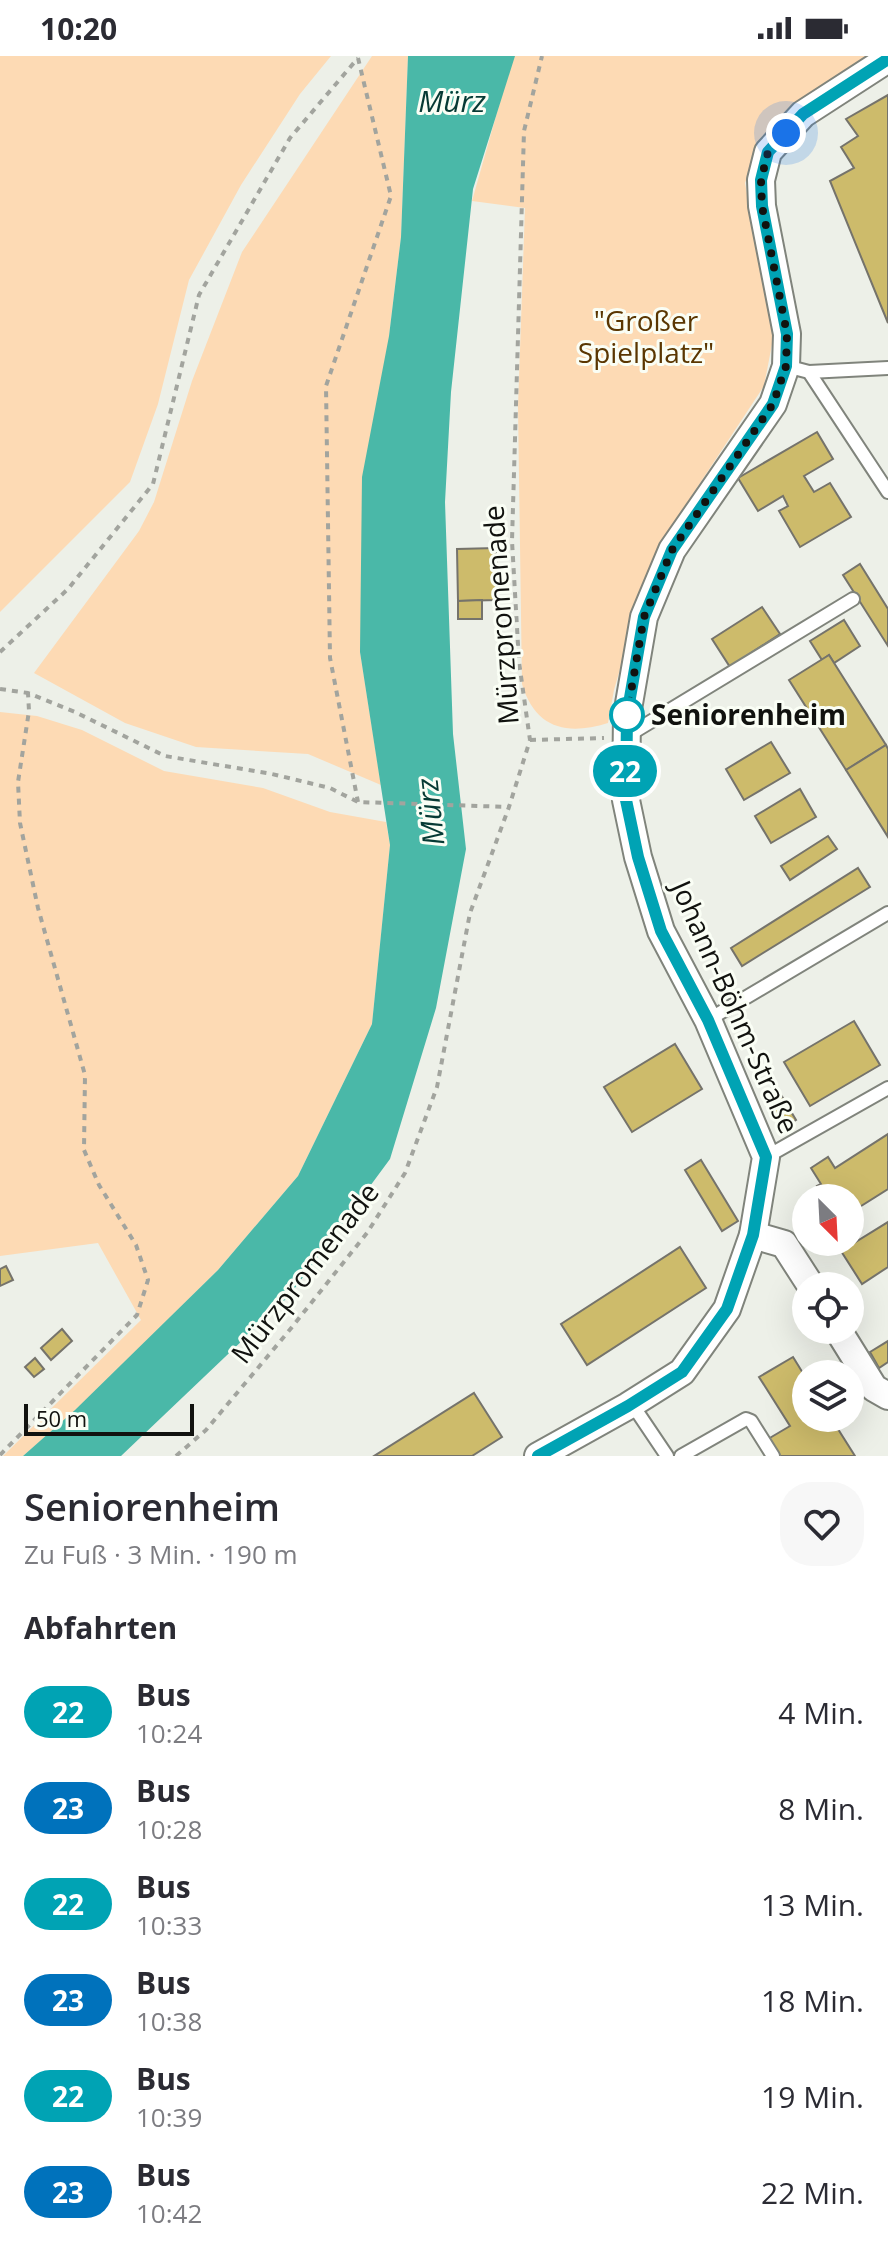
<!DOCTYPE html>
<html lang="de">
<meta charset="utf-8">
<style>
:root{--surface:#fff;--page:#f7f7f7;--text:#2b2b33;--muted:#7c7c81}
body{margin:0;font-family:"Open Sans",sans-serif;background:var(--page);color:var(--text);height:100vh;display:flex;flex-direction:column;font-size:30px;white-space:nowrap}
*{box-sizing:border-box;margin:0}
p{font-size:26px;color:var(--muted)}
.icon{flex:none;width:44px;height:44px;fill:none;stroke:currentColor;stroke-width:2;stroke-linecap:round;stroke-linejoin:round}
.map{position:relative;height:1400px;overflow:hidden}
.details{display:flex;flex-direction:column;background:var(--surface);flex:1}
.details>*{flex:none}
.badge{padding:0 16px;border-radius:26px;font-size:28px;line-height:52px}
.needle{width:52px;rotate:156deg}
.tools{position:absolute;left:792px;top:1128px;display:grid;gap:16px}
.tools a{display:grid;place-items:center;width:72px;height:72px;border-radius:50%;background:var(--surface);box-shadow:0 8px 32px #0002;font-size:40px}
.scale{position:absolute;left:24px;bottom:20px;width:170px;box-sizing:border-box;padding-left:8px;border:4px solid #11120f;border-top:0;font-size:22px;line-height:28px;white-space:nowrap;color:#11120f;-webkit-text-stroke:6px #fafef5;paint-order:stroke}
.you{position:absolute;width:40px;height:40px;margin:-20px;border:6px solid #fff;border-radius:50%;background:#1a73e8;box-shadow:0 0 0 12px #1a73e833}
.map>.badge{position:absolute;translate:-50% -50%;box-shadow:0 0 0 4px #fff}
h2{padding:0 24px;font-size:30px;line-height:72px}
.round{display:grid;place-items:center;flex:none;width:84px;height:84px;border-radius:32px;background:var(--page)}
.overview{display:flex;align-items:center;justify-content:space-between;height:136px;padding:0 24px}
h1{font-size:38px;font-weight:600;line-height:60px}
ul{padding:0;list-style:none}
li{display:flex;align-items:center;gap:24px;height:96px;padding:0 24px}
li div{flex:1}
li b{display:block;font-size:30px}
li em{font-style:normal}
li .badge{min-width:88px;font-weight:700;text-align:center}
.status{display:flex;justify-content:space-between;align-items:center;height:56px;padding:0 40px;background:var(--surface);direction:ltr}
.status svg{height:22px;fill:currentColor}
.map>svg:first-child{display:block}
.green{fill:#fddab4}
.water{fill:#4ab8a8}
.building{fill:#cdbb6b;stroke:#75736b;stroke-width:2}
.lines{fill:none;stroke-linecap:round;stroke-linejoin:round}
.lane-casing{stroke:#80847c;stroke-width:16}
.street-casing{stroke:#80847c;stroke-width:30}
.path{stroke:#a2a49e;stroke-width:4;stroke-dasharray:6 6;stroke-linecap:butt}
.lane{stroke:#fff;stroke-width:12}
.street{stroke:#fff;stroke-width:26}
.line-casing{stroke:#fff;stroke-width:18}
.line{stroke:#00a3b4;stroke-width:12}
.walk{stroke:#11120f;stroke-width:8;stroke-dasharray:0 14.4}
.stop-dot{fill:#fff;stroke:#00a3b4;stroke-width:4}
.labels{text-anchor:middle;stroke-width:6;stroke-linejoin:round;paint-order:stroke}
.park-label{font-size:28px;fill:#5a3601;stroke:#fafef5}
.street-label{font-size:28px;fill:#11120f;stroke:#fafef5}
.stop-label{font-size:28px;font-weight:bold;fill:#11120f;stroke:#fafef5;text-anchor:start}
.water-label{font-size:30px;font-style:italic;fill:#063a34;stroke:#fafef5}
</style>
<div class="status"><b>10:20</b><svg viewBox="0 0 49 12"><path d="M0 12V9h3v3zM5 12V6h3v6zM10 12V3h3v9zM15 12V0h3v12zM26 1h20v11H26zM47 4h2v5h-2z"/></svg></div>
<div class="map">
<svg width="888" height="1400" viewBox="0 0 888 1400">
<rect width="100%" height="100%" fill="#edf0e8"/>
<!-- green -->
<g class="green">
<path d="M0 0H331L300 38 241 129 189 224 158 348 130 426 0 556Z"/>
<path d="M372 0H408L401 181 389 280 360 596 381 729 308 698 196 691 125 667 34 617 139 475 154 446 192 325 242 196Z"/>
<path d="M513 0H868L763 79 745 127 774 278 764 330 677 462 643 533 614 634 608 667C566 680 535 672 522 628L518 351 525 152 472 145Z"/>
<path d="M0 656 37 660 82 674 164 715 263 732 330 756 386 766 390 789 372 968 298 1120 218 1214 75 1355 23 1400H3L141 1264 98 1187 0 1200Z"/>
</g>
<!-- water -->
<path class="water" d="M408 0H515L473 133 451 336 445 446 453 678 466 793 436 952 390 1103 289 1240 121 1400H23L75 1354 218 1214 298 1120 372 968 390 789 360 596 362 421 389 280 401 181Z"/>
<!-- building -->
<g class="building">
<path d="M888 39V267L830 125 854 112 841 91 858 80 846 63Z"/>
<path d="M817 376 833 403 804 420 814 436 830 427 851 461 800 491 779 455 788 450 783 440 758 455 738 422Z"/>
<path d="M496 492 497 544 458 545 457 493Z"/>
<path d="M860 508 888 553V590L843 519Z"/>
<path d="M482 544V563H458V545Z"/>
<path d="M762 551 780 578 730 611 712 583Z"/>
<path d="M844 564 860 590 834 607 829 599 822 604 810 585Z"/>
<path d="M829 599 886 689 846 714 789 624Z"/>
<path d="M771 686 790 717 744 744 726 713Z"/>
<path d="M886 689 888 693V781L846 714Z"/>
<path d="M800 733 816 761 771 787 755 760Z"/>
<path d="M828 780 837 793 790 824 781 810Z"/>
<path d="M858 812 870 831 742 910 731 892Z"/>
<path d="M854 965 880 1009 810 1050 784 1006Z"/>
<path d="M675 988 702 1033 632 1076 604 1031Z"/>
<path d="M777 1032 796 1064 783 1072 763 1040Z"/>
<path d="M888 1078V1133L850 1157V1142H825L817 1130 821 1128 811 1112 828 1101 835 1112Z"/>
<path d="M701 1104 738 1165 722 1175 685 1114Z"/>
<path d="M888 1166V1211L862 1228 841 1195Z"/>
<path d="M680 1191 706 1232 587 1309 561 1268Z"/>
<path d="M6 1210 13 1224 0 1230V1213Z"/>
<path d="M62 1273 72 1285 51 1304 41 1292Z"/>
<path d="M888 1285V1306L879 1312 870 1296Z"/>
<path d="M793 1301 806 1322V1362H831L855 1400H778L768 1383 790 1370 759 1321Z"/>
<path d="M35 1302 44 1313 34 1321 25 1311Z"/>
<path d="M474 1337 502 1381 472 1400H374Z"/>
</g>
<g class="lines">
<defs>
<g id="lane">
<path d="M786 310 809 316 888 436"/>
<path d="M809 316 888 312"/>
<path d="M627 680 853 543"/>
<path d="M708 964 888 857"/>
<path d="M766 1101 888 1032"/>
<path d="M632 1348 667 1400"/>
<path d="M681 1400 746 1363 751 1365 773 1400"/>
</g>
<g id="street">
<path d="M753 1179 784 1188 811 1230"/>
<path d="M838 1274 874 1332 888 1340"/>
<path d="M538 1400 628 1350 682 1316 727 1253 753 1179 766 1101 708 964 661 875 638 801 626 744 627 659 644 561 672 494 773 348 786 310 787 278 762 150 761 124 768 96 803 58 888 3"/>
</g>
</defs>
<!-- lane casing -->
<use href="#lane" class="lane-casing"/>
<!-- street casing -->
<use href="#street" class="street-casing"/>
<!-- path -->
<g class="path">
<path d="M358 2 391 140 326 330 330 602 358 746"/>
<path d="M0 596 68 533 153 428 199 239 290 82 358 2"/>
<path d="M0 633 28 637 75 656 165 700 272 718 330 732 358 746 509 751"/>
<path d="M530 684 604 682"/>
<path d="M0 1399 137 1259 148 1224 136 1189 99 1129 84 1094 85 1019 38 852 20 767 18 726 29 655 28 637"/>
<path d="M176 1400 206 1374 288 1276 367 1177 405 1117 437 1031 470 857 509 751 530 684 519 606 512 485 524 75 542 0"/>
</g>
<!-- lane -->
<use href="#lane" class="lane"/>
<!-- street -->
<use href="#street" class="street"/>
</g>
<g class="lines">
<defs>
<path id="line" d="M538 1400 628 1350 682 1316 727 1253 753 1179 766 1101 708 964 661 875 638 801 626 744 627 659 644 561 672 494 773 348 786 310 787 278 762 150 761 124 768 96 803 58 888 3"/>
</defs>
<!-- line casing -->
<use href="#line" class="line-casing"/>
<!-- line -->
<use href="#line" class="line"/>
<!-- walk -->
<path class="walk" d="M627 659 644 561 672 494 773 348 786 310 787 278 762 150 761 124 768 96 786 77"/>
</g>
<!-- markers -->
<circle class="stop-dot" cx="627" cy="659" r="16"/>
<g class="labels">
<!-- park labels -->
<g class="park-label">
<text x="646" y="275">"Großer<tspan x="646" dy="32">Spielplatz"</tspan></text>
</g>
<!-- street labels -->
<g class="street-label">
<text transform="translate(501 559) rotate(-94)" y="10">Mürzpromenade</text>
<text transform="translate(735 951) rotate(66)" y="10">Johann-Böhm-Straße</text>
<text transform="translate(305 1217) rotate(-52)" y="10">Mürzpromenade</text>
</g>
<!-- stop labels -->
<g class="stop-label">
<text x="651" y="669">Seniorenheim</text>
</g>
<!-- water labels -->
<g class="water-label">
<text x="452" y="56">Mürz</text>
<text transform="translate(431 756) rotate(-96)" y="10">Mürz</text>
</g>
</g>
</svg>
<div class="tools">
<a><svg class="needle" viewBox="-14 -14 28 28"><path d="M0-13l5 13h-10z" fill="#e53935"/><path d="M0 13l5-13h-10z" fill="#7c7c81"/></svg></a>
<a><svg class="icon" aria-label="locate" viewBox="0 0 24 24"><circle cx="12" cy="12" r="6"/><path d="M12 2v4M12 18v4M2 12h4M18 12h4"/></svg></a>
<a><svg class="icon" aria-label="layers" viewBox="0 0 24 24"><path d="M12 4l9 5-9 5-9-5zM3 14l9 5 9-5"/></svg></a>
</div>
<div class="scale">50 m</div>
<div class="you" style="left:786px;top:77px"></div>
<b class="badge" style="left:625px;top:715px;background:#00a3b4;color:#fff">22</b>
</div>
<section class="details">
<div class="overview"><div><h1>Seniorenheim</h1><p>Zu Fuß · 3 Min. · 190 m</p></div><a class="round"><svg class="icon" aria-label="heart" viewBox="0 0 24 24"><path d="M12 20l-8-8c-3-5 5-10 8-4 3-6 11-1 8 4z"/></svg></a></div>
<h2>Abfahrten</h2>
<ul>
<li><span class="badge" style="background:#00a3b4;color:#fff">22</span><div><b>Bus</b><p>10:24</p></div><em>4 Min.</em></li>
<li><span class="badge" style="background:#0072bc;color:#fff">23</span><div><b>Bus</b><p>10:28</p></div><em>8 Min.</em></li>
<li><span class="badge" style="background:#00a3b4;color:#fff">22</span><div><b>Bus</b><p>10:33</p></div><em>13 Min.</em></li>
<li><span class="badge" style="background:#0072bc;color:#fff">23</span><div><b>Bus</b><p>10:38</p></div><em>18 Min.</em></li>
<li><span class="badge" style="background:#00a3b4;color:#fff">22</span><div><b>Bus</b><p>10:39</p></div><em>19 Min.</em></li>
<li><span class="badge" style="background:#0072bc;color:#fff">23</span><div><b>Bus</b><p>10:42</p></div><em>22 Min.</em></li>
</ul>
</section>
